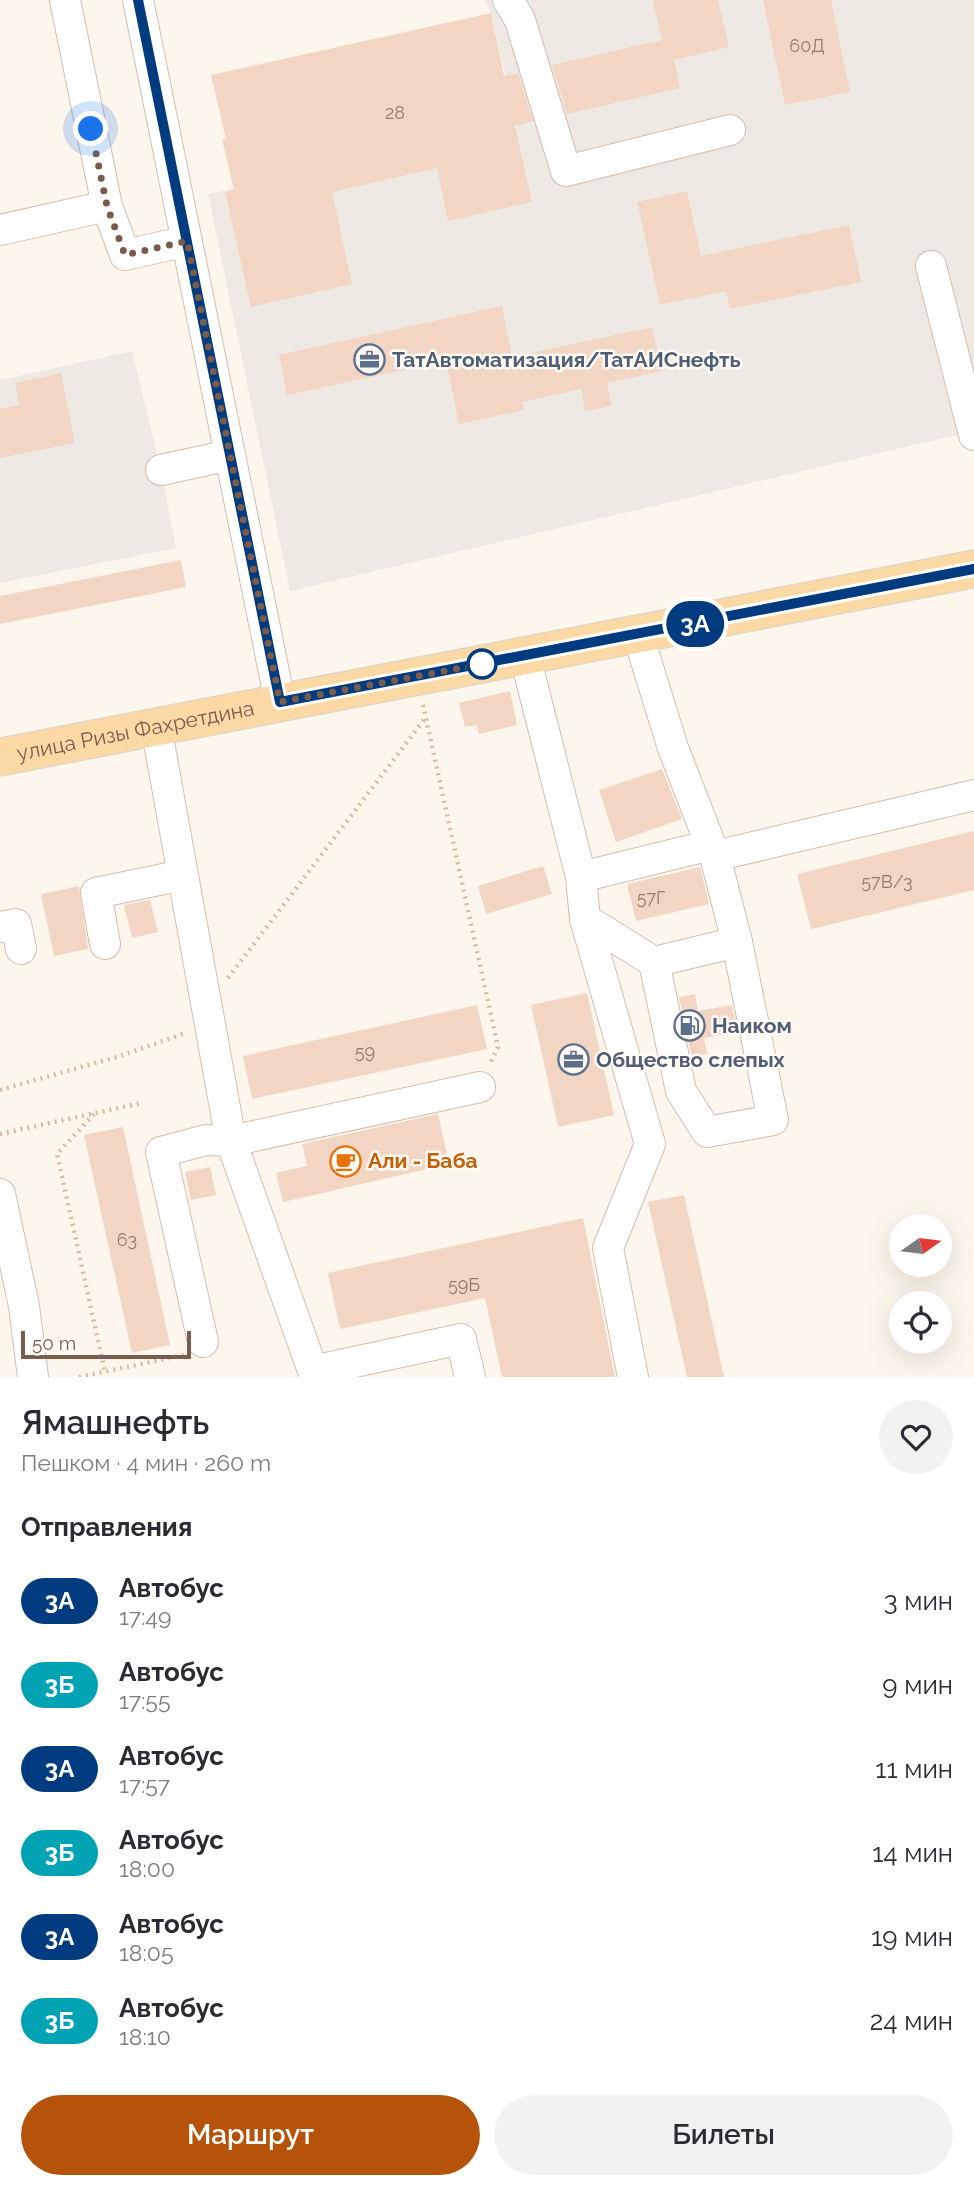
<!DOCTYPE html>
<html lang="ru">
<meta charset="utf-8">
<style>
:root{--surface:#fff;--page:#f2f2f3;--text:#2b2b33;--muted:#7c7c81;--accent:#b45309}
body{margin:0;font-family:Raleway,sans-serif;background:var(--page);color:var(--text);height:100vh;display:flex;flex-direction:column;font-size:26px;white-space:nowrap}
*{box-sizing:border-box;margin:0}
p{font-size:23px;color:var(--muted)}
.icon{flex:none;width:38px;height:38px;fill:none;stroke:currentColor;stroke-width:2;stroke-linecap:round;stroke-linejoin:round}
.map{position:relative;height:1377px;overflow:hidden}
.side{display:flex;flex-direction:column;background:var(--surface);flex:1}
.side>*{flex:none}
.badge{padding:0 14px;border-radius:23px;font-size:24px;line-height:46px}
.needle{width:46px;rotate:76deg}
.controls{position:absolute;left:889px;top:1214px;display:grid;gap:14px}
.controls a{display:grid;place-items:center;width:63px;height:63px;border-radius:50%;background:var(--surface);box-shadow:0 7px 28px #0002;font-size:35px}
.scale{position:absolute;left:21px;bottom:18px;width:170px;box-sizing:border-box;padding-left:7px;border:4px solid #7a5c4d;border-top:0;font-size:19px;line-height:24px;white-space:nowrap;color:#7a5c4d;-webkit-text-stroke:5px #fffaf3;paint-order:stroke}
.you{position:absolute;width:35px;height:35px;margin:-18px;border:5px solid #fff;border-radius:50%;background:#1a73e8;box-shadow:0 0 0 10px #1a73e833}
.map>.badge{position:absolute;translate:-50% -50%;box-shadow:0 0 0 4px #fff}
h2{padding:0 21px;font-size:26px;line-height:63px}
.round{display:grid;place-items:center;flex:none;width:74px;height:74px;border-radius:37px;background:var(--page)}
.head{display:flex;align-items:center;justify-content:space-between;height:119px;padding:0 21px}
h1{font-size:33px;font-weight:600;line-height:52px}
.cta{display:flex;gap:14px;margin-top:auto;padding:14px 21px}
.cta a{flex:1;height:80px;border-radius:42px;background:var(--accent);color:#fff;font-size:28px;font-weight:600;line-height:80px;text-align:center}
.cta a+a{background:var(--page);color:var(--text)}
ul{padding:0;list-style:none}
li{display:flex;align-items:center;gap:21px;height:84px;padding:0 21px}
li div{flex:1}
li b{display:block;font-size:26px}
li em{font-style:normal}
li .badge{min-width:77px;font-weight:700;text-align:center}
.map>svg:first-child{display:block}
.industrial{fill:#efe9e4}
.building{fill:#f3d5c3}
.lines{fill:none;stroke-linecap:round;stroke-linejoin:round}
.minor-casing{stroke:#d1beb0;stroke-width:32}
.major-casing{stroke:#dad1cd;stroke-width:39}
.path{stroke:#d9b8a5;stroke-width:4.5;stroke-dasharray:2 5;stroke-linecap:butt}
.minor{stroke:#fff;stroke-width:30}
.major{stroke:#fbd9a5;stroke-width:37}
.line-casing{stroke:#fff;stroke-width:16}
.line{stroke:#003b80;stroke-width:10}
.walk{stroke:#7a5c4d;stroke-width:7;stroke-dasharray:0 12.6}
.stop-dot{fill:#fff;stroke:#003b80;stroke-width:3.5}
.labels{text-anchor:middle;stroke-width:5;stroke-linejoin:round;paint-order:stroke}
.number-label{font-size:18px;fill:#987a6a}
.service-label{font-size:21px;font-weight:bold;fill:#4e5e75;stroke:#fffaf3;text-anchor:start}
.street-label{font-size:21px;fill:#7a5c4d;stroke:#fffaf3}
.food-label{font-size:21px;font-weight:bold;fill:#c56008;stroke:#fffaf3;text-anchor:start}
</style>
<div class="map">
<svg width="974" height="1377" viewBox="0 0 974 1377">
<rect width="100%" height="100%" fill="#fdf6ec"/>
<!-- industrial -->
<g class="industrial">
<path d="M484 0H974V431L290 591 208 194 517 127 491 13Z"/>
<path d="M132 351 161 470 176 548 0 583V380Z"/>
</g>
<!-- building -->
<g class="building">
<path d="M653 0H718L729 47 674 60 680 88 567 114 552 65 662 40Z"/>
<path d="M763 0H831L850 92 785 105Z"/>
<path d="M491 13 504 76 518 73 533 121 515 126 532 202 448 221 437 168 332 192 352 284 251 307 225 192 234 190 222 139H226L211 75Z"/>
<path d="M687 191 701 256 849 225 861 282 730 309 726 291 660 305 637 202Z"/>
<path d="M502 306 512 357 652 327 662 371 607 383 612 406 585 411 581 389 522 402 524 410 459 424 446 361 287 395 279 355Z"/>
<path d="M61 373 75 443 0 458V409L19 405 15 383Z"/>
<path d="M181 560 186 587 0 624V596Z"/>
<path d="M510 691 517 725 479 734 476 725 465 727 459 703Z"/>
<path d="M662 769 682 819 616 842 599 790Z"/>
<path d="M974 831V890L811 929 797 874Z"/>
<path d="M543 866 552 894 486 914 478 886Z"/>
<path d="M700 867 709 904 636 921 627 884Z"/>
<path d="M79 886 88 949 54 956 41 894Z"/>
<path d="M150 900 158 932 132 938 124 905Z"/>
<path d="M587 993 614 1115 558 1127 531 1005Z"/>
<path d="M695 994 698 1011 732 1005 737 1032 704 1038 707 1054 692 1057 679 997Z"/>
<path d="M477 1005 487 1049 252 1099 243 1056Z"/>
<path d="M438 1114 449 1164 283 1202 276 1173 307 1166 302 1144Z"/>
<path d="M123 1127 170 1345 132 1353 84 1135Z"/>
<path d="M210 1167 216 1195 191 1200 185 1172Z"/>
<path d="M684 1195 724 1377H687L648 1202Z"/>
<path d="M583 1218 615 1377H502L485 1298 340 1329 328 1273Z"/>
</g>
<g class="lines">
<defs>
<g id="minor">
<path d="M65 0 107 206 125 255 187 241"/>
<path d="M138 0 280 702"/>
<path d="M508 0 520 20 566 171 730 130"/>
<path d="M0 230 107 206"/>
<path d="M931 266 974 435"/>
<path d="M161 470 230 455"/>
<path d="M638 635 673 748 715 856 737 942 773 1120 707 1132 681 1091 654 962"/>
<path d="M525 656 581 877 585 919 650 1144 608 1248 633 1377"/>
<path d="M156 726 231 1141 313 1371 461 1339 470 1377"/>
<path d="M715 856 974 795"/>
<path d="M581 877 711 845"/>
<path d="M585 919 654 962 737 942"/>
<path d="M0 927 16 924 21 949"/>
<path d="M105 944 96 893 183 875"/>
<path d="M0 1194 24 1306 33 1377"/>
<path d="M203 1342 161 1152 206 1140 231 1141 480 1087"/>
</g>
<g id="major">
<path id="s1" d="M0 757 974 569"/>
</g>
</defs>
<!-- minor casing -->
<use href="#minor" class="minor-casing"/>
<!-- major casing -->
<use href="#major" class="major-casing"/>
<!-- path -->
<g class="path">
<path d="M423 705 498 1047 490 1064"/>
<path d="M228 978 426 717"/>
<path d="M0 1090 117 1057 183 1034 185 1032"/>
<path d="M94 1114 57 1154 105 1372"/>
<path d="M0 1134 141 1103"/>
<path d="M79 1377 184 1355"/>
</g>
<!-- minor -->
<use href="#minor" class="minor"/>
<!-- major -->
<use href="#major" class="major"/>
</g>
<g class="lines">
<defs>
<path id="line" d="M138 0 280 702 974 569"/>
</defs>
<!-- line casing -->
<use href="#line" class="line-casing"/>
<!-- line -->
<use href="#line" class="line"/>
<!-- walk -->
<path class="walk" d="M91 129 107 206 125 255 187 241 280 702 482 664"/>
</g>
<!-- icons -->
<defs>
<symbol id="office-ring" viewBox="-11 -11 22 22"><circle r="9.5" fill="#fffaf3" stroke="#5c6f8a" stroke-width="1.5"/><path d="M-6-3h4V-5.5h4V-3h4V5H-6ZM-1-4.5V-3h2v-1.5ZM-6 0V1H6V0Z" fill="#5c6f8a"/></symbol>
<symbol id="fuel-ring" viewBox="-11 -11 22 22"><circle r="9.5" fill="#fffaf3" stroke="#5c6f8a" stroke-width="1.5"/><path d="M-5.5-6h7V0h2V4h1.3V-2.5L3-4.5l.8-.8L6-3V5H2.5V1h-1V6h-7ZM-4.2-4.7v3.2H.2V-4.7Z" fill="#5c6f8a"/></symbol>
<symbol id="cafe-ring" viewBox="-11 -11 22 22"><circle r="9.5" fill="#fffaf3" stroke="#e8710a" stroke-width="1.5"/><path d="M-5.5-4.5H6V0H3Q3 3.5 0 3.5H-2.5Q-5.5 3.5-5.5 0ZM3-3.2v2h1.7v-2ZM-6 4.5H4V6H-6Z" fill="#e8710a"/></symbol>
</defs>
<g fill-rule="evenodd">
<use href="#office-ring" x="352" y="342" width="35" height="35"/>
<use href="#fuel-ring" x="672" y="1008" width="35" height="35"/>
<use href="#office-ring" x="556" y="1042" width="35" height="35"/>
<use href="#cafe-ring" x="328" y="1144" width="35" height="35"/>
</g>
<!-- markers -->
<circle class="stop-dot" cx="482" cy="664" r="14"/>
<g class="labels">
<!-- number labels -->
<g class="number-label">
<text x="807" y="52">60Д</text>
<text x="395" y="119">28</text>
<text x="887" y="888">57В/3</text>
<text x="651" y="904">57Г</text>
<text x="365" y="1058">59</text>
<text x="127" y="1246">63</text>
<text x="464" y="1291">59Б</text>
</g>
<!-- service labels -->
<g class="service-label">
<text x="392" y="367">ТатАвтоматизация/ТатАИСнефть</text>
<text x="712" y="1033">Наиком</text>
<text x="596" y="1067">Общество слепых</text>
</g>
<!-- street labels -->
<g class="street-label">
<text dy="7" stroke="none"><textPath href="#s1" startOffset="138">улица Ризы Фахретдина</textPath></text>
</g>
<!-- food labels -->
<g class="food-label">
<text x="368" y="1168">Али - Баба</text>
</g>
</g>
</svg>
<div class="controls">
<a><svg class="needle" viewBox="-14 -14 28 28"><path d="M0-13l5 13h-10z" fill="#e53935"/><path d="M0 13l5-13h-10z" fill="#7c7c81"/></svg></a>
<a><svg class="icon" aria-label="locate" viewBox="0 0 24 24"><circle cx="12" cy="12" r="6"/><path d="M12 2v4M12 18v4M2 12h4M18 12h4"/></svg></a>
</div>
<div class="scale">50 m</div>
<div class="you" style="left:91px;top:129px"></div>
<b class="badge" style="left:695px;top:624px;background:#003b80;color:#fff">3А</b>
</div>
<section class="side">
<div class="head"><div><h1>Ямашнефть</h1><p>Пешком · 4 мин · 260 m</p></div><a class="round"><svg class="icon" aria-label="heart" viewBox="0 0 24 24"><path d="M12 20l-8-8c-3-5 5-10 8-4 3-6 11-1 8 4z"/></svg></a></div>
<h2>Отправления</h2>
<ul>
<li><span class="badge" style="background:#003b80;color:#fff">3А</span><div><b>Автобус</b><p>17:49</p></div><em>3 мин</em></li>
<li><span class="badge" style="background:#00a3b4;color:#fff">3Б</span><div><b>Автобус</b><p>17:55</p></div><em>9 мин</em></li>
<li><span class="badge" style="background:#003b80;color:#fff">3А</span><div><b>Автобус</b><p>17:57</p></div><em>11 мин</em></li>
<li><span class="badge" style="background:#00a3b4;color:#fff">3Б</span><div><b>Автобус</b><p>18:00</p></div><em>14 мин</em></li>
<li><span class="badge" style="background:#003b80;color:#fff">3А</span><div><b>Автобус</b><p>18:05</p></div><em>19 мин</em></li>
<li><span class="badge" style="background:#00a3b4;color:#fff">3Б</span><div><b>Автобус</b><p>18:10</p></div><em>24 мин</em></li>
</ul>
<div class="cta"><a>Маршрут</a><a>Билеты</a></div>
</section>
